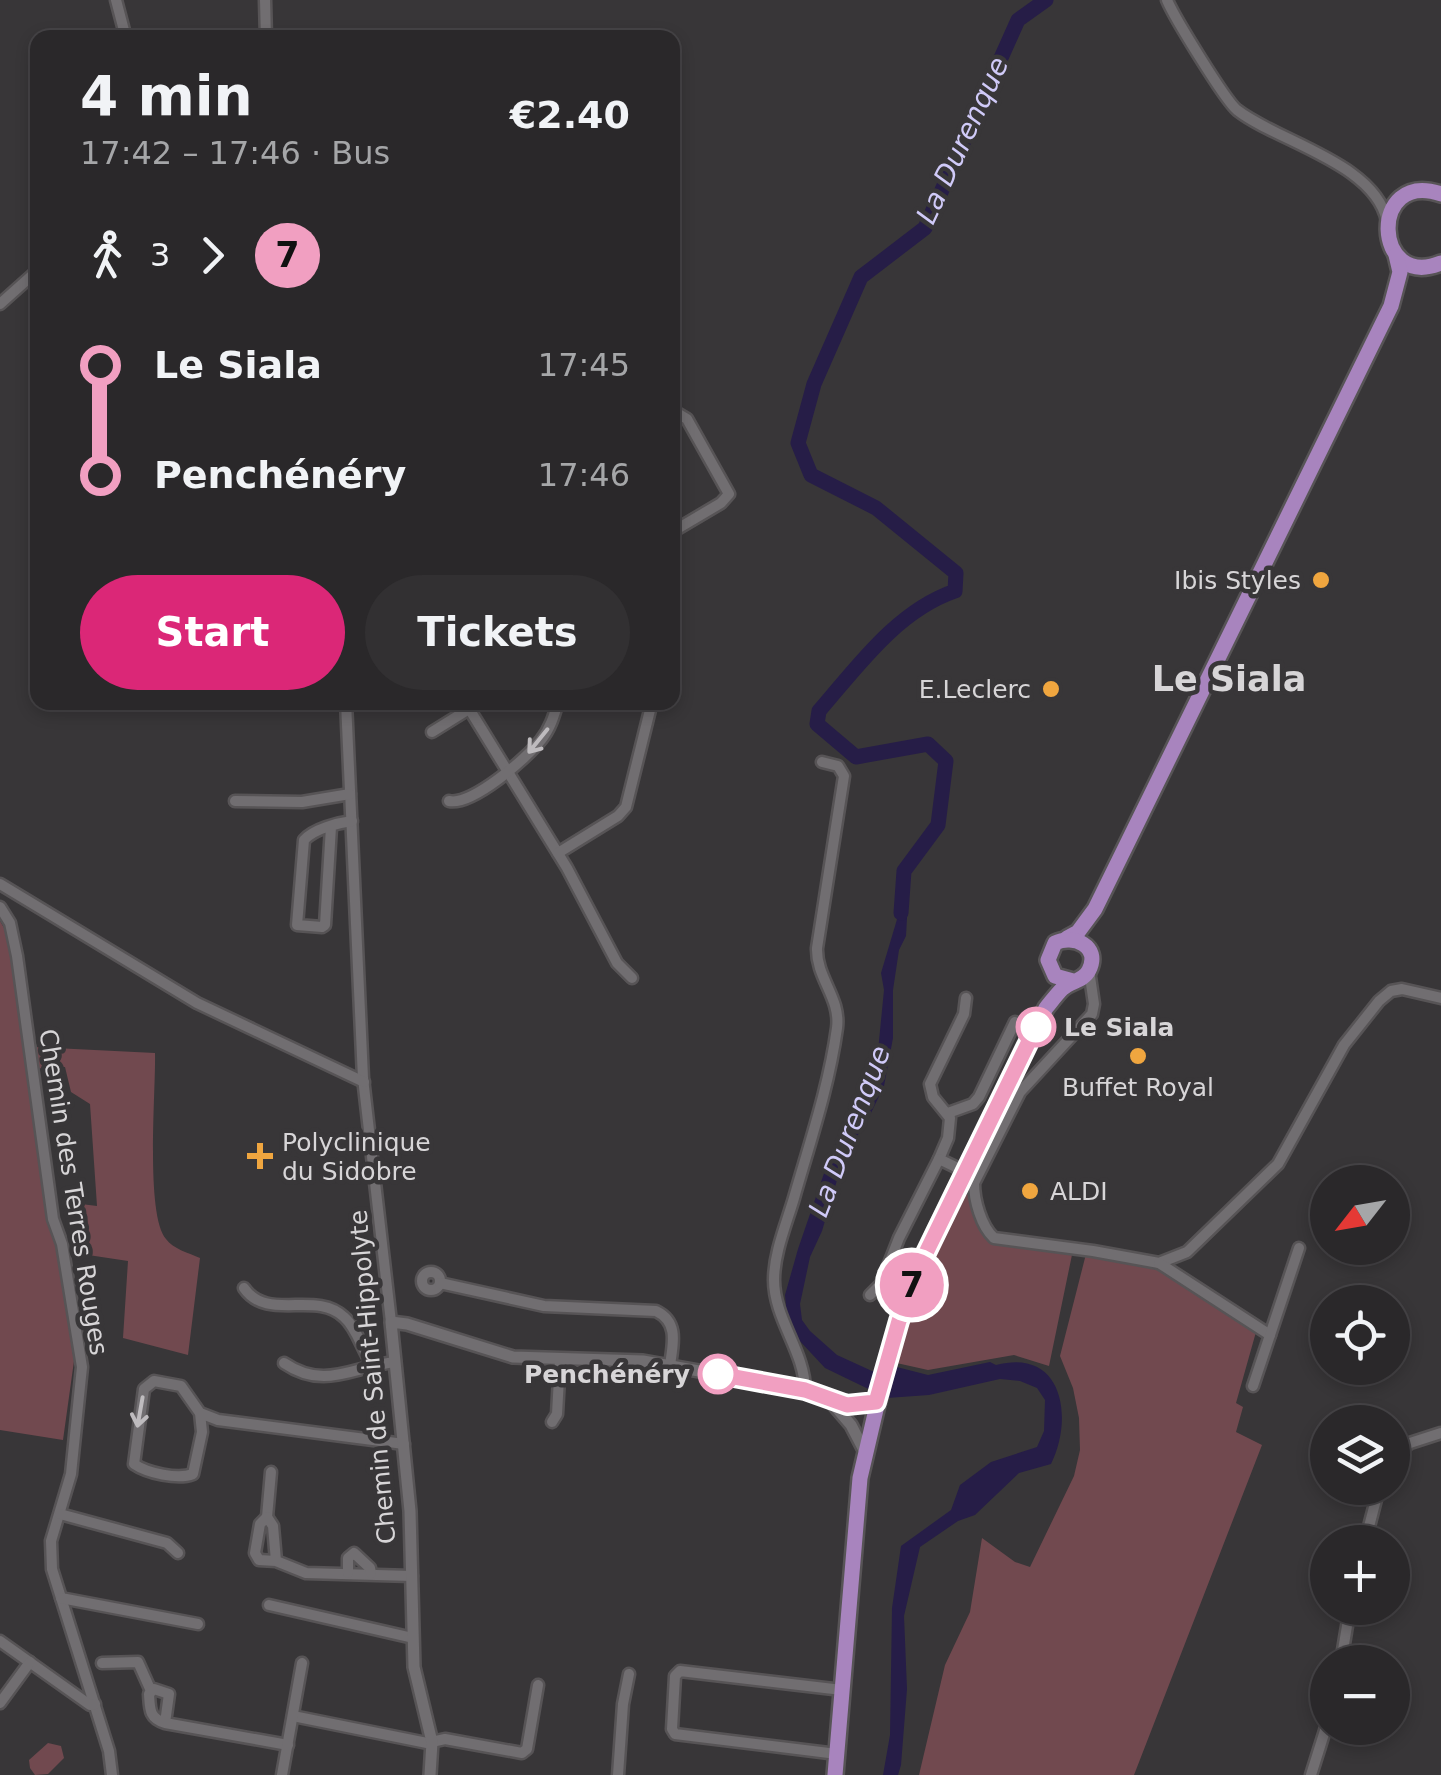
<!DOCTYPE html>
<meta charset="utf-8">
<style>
:root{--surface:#2a282a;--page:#323032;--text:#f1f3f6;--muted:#a5a6a8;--line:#464447;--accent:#db2777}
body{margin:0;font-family:"DejaVu Sans",sans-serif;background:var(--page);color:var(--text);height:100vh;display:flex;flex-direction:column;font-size:38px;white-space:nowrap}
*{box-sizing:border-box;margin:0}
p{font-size:32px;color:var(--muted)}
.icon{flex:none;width:55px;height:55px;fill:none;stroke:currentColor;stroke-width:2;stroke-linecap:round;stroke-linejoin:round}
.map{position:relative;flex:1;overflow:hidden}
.side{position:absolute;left:30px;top:30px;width:650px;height:680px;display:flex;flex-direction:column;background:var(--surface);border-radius:20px;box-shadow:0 5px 15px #0003,0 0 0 2px var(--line)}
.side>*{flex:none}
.badge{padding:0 20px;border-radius:32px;font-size:35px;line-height:65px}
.needle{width:65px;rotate:239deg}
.fabs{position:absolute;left:1310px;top:1165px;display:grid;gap:20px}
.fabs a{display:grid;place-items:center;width:100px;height:100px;border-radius:50%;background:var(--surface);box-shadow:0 5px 15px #0003,0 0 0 2px var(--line);font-size:50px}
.map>.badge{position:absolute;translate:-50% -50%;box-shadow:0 0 0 5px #fff}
.legs{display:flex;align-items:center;gap:15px;height:110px;padding:0 50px;font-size:32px}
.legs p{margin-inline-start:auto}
.head{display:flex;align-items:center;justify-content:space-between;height:170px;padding:0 50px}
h1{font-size:55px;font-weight:700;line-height:75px}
.primary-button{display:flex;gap:20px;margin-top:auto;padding:20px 50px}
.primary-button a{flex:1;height:115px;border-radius:60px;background:var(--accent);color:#fff;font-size:40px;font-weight:700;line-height:115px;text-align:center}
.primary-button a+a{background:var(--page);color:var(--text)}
ul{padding:0 50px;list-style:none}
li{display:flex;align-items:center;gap:35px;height:110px;font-size:38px}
li i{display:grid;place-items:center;width:15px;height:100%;margin:0 12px;background:currentColor}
li i::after{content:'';width:25px;height:25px;margin:-12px;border:8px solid;border-radius:50%;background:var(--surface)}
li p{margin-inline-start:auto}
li:first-child i{background:linear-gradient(#0000 50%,currentColor 0)}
li:last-child i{background:linear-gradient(currentColor 50%,#0000 0)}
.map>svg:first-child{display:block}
.green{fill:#71494f}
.water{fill:#261d47}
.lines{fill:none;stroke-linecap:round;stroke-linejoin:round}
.river{stroke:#261d47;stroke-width:15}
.minor-casing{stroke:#575456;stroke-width:15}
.tertiary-casing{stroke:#575456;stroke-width:16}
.primary-casing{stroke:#575456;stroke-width:20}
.minor{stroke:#716e71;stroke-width:10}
.tertiary{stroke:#716e71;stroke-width:11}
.primary{stroke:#a884be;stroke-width:15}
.oneway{stroke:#bebbbe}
.line-1-casing{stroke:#fff;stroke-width:22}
.line-1{stroke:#f19fc1;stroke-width:15}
.poi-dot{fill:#f0a63f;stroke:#383638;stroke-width:4}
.stop-1-dot{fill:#fff;stroke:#f19fc1;stroke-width:5}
.labels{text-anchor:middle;stroke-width:9;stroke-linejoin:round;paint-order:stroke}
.poi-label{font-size:25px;fill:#d7d5d7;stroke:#383638;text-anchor:end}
.stop-label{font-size:25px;font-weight:bold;fill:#d7d5d7;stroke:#383638;text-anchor:start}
.street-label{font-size:25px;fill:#d7d5d7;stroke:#383638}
.water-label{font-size:28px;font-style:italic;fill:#d0caf8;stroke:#383638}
.district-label{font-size:35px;font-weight:bold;fill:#d7d5d7;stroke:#383638}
</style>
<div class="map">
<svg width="1441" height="1775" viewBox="0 0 1441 1775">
<rect width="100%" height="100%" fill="#383638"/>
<!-- green -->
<g class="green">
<path d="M0 921 7 933 34 1047 155 1053C156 1091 145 1214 166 1239 173 1249 189 1253 200 1258L188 1355 123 1338 128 1261 75 1253 65 1202 97 1206 90 1104 71 1092 65 1067 28 1069 74 1361 63 1440 0 1430Z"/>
<path d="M968 1194C975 1205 975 1220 982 1231 994 1251 1050 1248 1073 1250L1049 1366 1014 1355 928 1370 892 1362 923 1273 958 1200Z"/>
<path d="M1086 1254 1154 1267 1256 1332 1236 1403 1243 1407 1236 1432 1262 1445 1134 1775H919L945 1665 970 1612 982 1538 1015 1562 1030 1567 1074 1476 1080 1450 1079 1418 1073 1388 1060 1356Z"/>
<path d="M48 1743 61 1746 64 1758 48 1774 35 1775 30 1768 29 1760Z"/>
</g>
<!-- water -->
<path class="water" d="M901 891 907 918 906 936 899 950 893 990V1038L884 1086 871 1113 843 1160 822 1231 810 1257 800 1304 802 1320 810 1331 837 1355 872 1371 893 1366 928 1375 990 1362 996 1365C1063 1347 1074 1418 1051 1464L1019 1473 975 1515 958 1521 920 1547 904 1616 907 1689 901 1765 898 1775H883L890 1735 892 1608 901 1546 951 1510 960 1485 991 1462 1037 1447 1044 1431 1045 1400 1037 1388 1020 1381 1000 1379 929 1395 887 1398 825 1368 797 1338 787 1316 785 1295 798 1249 831 1153 865 1089 878 1051 884 990 881 973 898 916Z"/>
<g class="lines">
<!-- river -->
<path class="river" d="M901 913 904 871 938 825 946 761 928 744 856 757 817 724 819 711C858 666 897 611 955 591L956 573 876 508 811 475 798 443 814 384 861 277 925 228 1018 20 1046 0"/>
<defs>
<g id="minor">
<path d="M116 0 126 38"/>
<path d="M265 0 266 38"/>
<path d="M1167 0C1174 17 1225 100 1237 110 1278 142 1375 163 1387 221"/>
<path d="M0 304 38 270"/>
<path d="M672 410 687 419 729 494 721 503 672 532"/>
<path d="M672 584V610"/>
<path d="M346 702 363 1078 391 1322"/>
<path d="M465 702 567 868 617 963 632 978"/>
<path d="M432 732 469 709"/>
<path d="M235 801 302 802 350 794"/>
<path d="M449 801C472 806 527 758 541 740 550 729 554 716 558 702"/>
<path d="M331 827 325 925 322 927 297 925 304 840C314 829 337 823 352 821"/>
<path d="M558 853 618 816 626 807 652 702"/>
<path d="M0 884 197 1003 364 1082"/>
<path d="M0 907 10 923 17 956 53 1219 62 1244 82 1367 71 1474 51 1541 52 1569 109 1751 112 1775"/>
<path d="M1089 970 1094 1004 1092 1014 1020 1092 974 1183C974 1200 981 1226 994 1238L1093 1251 1159 1263 1187 1252 1278 1164 1344 1045 1379 1001 1391 991 1402 989 1441 998"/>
<path d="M948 1113 973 1104 979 1097 1015 1022"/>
<path d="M939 1159 948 1138 950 1118 933 1097 930 1084 964 1014 966 998"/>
<path d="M1159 1263 1270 1335"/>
<circle cx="431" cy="1281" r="9"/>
<path d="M440 1283 544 1306 656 1311C679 1322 673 1344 670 1365"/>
<path d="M244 1288C267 1322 316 1290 344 1317 357 1328 362 1350 372 1364"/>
<path d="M870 1295 881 1284 899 1238 939 1159 964 1171"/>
<path d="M284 1363C325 1391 354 1366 395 1362"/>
<path d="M1253 1386 1299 1248"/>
<path d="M805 1390C805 1352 774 1319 774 1280 774 1253 786 1225 794 1198 810 1142 829 1086 837 1028 841 998 816 978 817 948L844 776 838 766 822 762"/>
<path d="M200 1413 202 1432 193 1474C178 1480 147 1473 134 1464L144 1389 154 1381 181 1386 200 1413 218 1420 404 1444"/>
<path d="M552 1422 557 1414 560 1360"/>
<path d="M1392 1457 1410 1443 1441 1433"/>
<path d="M60 1514 167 1543 178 1553"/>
<path d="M267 1517 271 1472"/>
<path d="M1365 1542 1379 1488"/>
<path d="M276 1561 259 1560 255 1553 260 1524 267 1517 273 1526 276 1561 306 1573 412 1576"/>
<path d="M348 1573V1558L354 1553 370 1568 371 1573"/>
<path d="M61 1598 198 1624"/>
<path d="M269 1605 413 1638"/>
<path d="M0 1641 90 1705 95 1704"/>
<path d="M1341 1662 1350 1608"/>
<path d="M102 1663 138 1662 151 1691"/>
<path d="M0 1703 30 1662"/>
<path d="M293 1716 427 1743 445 1739 522 1753 527 1749 538 1685"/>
<path d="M165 1723C149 1718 150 1709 149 1694L154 1689 169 1694 165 1723 288 1745"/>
<path d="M837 1754 675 1734 672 1729 675 1676 680 1671 842 1690"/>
<path d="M282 1775 302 1663"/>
<path d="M618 1775 623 1704 629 1674"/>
<path d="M1311 1775 1328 1721"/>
</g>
<g id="tertiary">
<path d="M833 1404 851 1425 865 1452"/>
<path d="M430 1775 432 1742 414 1667 410 1511 391 1322 407 1324 513 1357 643 1361 805 1390 847 1405 876 1402"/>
</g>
<g id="primary">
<path d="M1441 194C1368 169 1373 291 1441 263"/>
<path d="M1067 938 1078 932 1095 909 1391 306 1400 272 1396 255"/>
<path d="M835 1775 860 1478 889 1354 910 1290 935 1232 1046 1008C1051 1002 1056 995 1062 989 1070 981 1084 981 1089 970 1101 946 1073 934 1055 943L1048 960 1055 976 1073 981"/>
</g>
</defs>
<!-- minor casing -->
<use href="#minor" class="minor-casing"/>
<!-- tertiary casing -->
<use href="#tertiary" class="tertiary-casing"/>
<!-- primary casing -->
<use href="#primary" class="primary-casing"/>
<!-- minor -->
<use href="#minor" class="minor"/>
<!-- tertiary -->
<use href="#tertiary" class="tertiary"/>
<!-- primary -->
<use href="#primary" class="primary"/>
</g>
<!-- one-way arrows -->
<defs><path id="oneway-shaft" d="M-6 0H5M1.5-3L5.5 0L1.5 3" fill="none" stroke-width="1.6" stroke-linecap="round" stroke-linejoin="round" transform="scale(2.5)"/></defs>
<g class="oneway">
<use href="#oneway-shaft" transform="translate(538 741) rotate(129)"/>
<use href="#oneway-shaft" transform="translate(140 1412) rotate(100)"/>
</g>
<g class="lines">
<defs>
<path id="line-1" d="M718 1374 805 1390 847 1405 876 1402 899 1321 922 1261 1036 1027"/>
</defs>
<!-- line-1 casing -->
<use href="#line-1" class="line-1-casing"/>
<!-- line-1 -->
<use href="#line-1" class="line-1"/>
</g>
<!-- markers -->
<g class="poi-dot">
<circle cx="1321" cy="580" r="10"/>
<circle cx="1051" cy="689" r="10"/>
<circle cx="1138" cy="1056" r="10"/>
<path d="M255 1141h10v10h10v10h-10v10h-10v-10h-10v-10h10z"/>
<circle cx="1030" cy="1191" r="10"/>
</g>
<g class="stop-1-dot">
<circle cx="1036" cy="1027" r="18"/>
<circle cx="718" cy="1374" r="18"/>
</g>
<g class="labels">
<!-- poi labels -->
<g class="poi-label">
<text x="1301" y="589">Ibis Styles</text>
<text x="1031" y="698">E.Leclerc</text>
<text x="1138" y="1096" text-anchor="middle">Buffet Royal</text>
<text x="282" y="1151" text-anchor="start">Polyclinique<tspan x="282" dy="29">du Sidobre</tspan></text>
<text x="1050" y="1200" text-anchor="start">ALDI</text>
</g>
<!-- stop labels -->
<g class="stop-label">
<text x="1064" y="1036">Le Siala</text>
<text x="690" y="1383" text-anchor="end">Penchénéry</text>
</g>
<!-- street labels -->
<g class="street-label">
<text transform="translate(74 1192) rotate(81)" y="9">Chemin des Terres Rouges</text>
<text transform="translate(372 1377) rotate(-95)" y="9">Chemin de Saint-Hippolyte</text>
</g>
<!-- water labels -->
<g class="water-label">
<text transform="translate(962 140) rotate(-65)" y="10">La Durenque</text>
<text transform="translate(849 1131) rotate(-69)" y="10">La Durenque</text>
</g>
<!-- district labels -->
<g class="district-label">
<text x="1229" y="691">Le Siala</text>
</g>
</g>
</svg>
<div class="fabs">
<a><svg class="needle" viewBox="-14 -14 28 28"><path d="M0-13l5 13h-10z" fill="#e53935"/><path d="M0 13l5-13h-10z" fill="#a5a6a8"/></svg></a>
<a><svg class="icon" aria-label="locate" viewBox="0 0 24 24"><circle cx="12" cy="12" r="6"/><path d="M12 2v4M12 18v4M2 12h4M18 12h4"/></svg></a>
<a><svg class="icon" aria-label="layers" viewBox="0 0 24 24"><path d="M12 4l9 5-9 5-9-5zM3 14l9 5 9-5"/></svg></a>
<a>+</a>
<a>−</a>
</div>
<b class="badge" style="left:912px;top:1285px;background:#f19fc1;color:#111">7</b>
<section class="side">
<div class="head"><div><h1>4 min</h1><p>17:42 – 17:46 · Bus</p></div><b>€2.40</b></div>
<div class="legs"><svg class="icon" aria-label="walk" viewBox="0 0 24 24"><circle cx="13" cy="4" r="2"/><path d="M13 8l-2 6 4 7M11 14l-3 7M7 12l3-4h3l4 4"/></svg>3<svg class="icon" aria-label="forward" viewBox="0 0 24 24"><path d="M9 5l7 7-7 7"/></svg><b class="badge" style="background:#f19fc1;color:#111">7</b></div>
<ul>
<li><i style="color:#f19fc1"></i><b>Le Siala</b><p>17:45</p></li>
<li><i style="color:#f19fc1"></i><b>Penchénéry</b><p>17:46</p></li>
</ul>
<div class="primary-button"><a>Start</a><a>Tickets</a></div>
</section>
</div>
